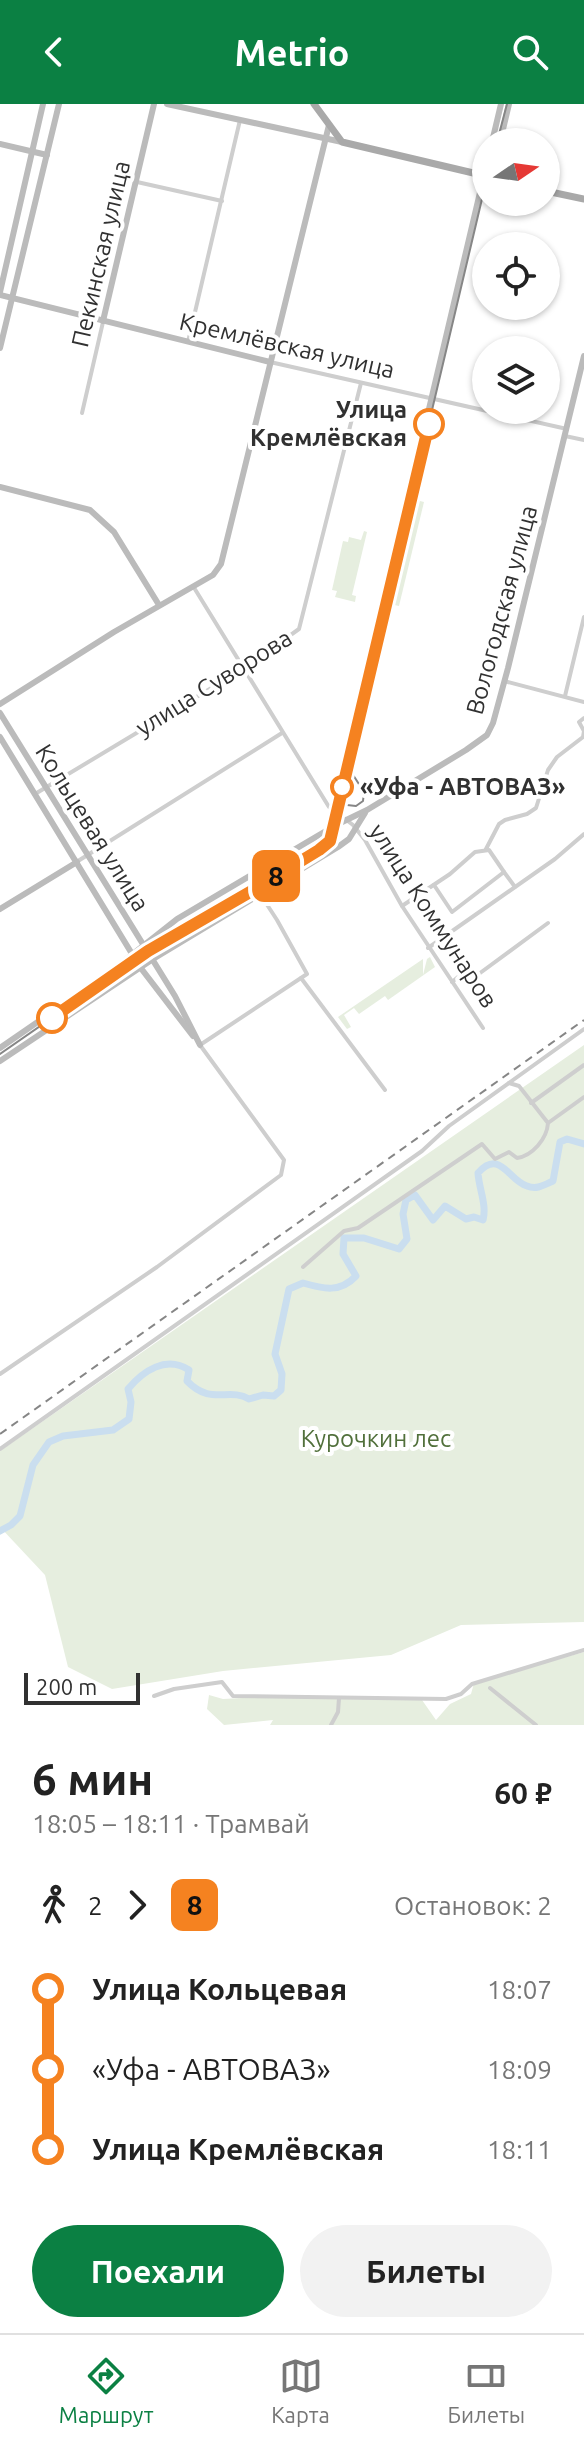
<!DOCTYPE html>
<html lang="ru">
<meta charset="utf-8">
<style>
:root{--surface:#fff;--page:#f2f2f2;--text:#222;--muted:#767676;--line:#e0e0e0;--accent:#0b8043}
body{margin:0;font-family:Ubuntu,sans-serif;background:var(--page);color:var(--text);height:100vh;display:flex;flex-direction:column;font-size:30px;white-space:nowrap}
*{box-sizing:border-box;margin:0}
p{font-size:26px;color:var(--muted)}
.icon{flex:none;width:44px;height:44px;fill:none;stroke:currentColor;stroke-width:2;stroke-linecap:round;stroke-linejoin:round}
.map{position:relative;height:1621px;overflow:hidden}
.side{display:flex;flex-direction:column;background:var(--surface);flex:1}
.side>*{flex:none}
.badge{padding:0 16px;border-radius:12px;font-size:28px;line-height:52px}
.needle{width:52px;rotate:77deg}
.controls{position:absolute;left:472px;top:24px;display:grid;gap:16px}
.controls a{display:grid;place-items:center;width:88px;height:88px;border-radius:50%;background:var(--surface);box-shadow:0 2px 6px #0004;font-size:40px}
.scale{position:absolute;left:24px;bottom:20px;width:116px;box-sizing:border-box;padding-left:8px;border:4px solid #313131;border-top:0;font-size:22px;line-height:28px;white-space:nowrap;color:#313131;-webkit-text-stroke:6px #fff;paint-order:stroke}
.map>.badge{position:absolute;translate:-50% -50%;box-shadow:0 0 0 4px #fff}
.legs{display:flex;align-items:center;gap:12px;height:88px;padding:0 32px;font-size:26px}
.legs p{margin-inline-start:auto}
.overview{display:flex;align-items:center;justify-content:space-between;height:136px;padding:0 32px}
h1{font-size:44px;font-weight:700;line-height:60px}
.primary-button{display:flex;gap:16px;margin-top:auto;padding:16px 32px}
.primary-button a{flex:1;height:92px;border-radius:48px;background:var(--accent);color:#fff;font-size:32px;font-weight:700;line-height:92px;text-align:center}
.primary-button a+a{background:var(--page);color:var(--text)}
ul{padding:0 32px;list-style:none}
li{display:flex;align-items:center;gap:28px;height:80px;font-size:30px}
li i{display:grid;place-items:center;width:12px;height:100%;margin:0 10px;background:currentColor}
li i::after{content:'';width:20px;height:20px;margin:-10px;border:6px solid;border-radius:50%;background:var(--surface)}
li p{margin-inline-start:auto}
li:first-child i{background:linear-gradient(#0000 50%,currentColor 0)}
li:last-child i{background:linear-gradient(currentColor 50%,#0000 0)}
header{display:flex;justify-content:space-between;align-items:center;height:104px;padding:0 32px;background:var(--accent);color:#fff;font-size:36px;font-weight:700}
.tab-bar{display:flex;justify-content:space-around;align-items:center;height:112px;border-top:2px solid var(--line);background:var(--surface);font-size:22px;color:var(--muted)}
.tab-bar a{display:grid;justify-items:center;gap:4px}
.tab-bar .current{color:var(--accent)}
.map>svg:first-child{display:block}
.green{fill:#e6eedf}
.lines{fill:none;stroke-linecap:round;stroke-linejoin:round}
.river{stroke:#cadeef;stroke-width:7}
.street{stroke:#cecece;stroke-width:4}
.secondary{stroke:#bbb;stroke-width:6}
.primary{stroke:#a9a9a9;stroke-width:7}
.tram{stroke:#868686;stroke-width:2}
.rail{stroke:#868686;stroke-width:2;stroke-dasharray:8 6;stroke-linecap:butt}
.line-1-casing{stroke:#fff;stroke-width:18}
.line-1{stroke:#f58220;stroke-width:12}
.stop-1-dot{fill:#fff;stroke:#f58220;stroke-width:4}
.labels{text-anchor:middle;stroke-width:8;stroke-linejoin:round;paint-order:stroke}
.street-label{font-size:24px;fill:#313131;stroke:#fff}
.stop-label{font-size:24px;font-weight:bold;fill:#313131;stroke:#fff;text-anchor:end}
.park-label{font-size:24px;fill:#51703b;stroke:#fff}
</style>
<header><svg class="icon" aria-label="back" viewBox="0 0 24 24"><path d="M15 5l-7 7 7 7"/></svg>Metrio<svg class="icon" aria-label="search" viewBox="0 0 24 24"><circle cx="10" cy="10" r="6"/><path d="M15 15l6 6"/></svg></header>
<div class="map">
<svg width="584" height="1621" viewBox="0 0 584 1621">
<rect width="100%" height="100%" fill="#fff"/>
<!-- green -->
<g class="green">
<path d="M416 396 424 398 399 502 390 500Z"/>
<path d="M364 427 367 428 352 491 356 492 355 498 335 493 337 487 332 486 343 437 348 438 349 433 361 436Z"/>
<path d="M430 853 435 863 388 896 385 892 359 910 354 904 344 911 351 923 347 925 338 913 423 855V871L427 855Z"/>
<path d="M584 941V1518L461 1521 391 1551 223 1567 112 1585 68 1563 45 1471 0 1423V1347Z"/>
<path d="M584 1548V1621H270L273 1616 224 1621 207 1605 209 1591 223 1595 280 1592 422 1596 436 1616 450 1600 471 1590 474 1579Z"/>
</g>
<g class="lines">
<!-- river -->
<path class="river" d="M0 1427 11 1421 20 1412 33 1361 49 1338 63 1332 113 1326 129 1315 131 1298 128 1285C143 1267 166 1251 189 1266L187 1277C211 1302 229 1283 249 1295L263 1291 274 1292 281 1286 282 1270 275 1250 289 1185 303 1179C324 1185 340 1189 356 1172L343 1150 344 1134H364L399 1145 407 1135 403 1110 406 1096 415 1091 433 1116 445 1102 466 1115 474 1113 483 1116C487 1101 479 1085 478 1069 500 1044 509 1077 527 1082 537 1086 544 1081 553 1077L560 1038 567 1035 584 1040"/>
<!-- street -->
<g class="street">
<path d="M137 78 222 97"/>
<path d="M188 238 240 16"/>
<path d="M270 258 567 325"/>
<path d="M82 309 103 218"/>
<path d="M565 332 584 336"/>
<path d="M193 482 329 703 353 721 365 736 402 802 483 924"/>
<path d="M504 577 584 598"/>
<path d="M565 592 584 513"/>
<path d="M35 690 243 565 299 525 361 279"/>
<path d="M486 745 499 720 505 716 527 710 536 704 548 666 557 653 583 633 584 627 579 618 584 614"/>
<path d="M78 757 282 629"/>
<path d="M434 781 452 808 504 768 515 783"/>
<path d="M402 802 450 770 475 748 489 746 504 768"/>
<path d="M428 844 555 755 584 730"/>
<path d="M301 874 385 986"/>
<path d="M452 878 470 863 476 872 548 819"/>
<path d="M509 979 519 982 548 1019"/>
<path d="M531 999 584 961"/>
<path d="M303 1163 344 1127 358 1124 482 1040 495 1055 509 1048 517 1054C532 1052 547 1035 548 1019L584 993"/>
<path d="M0 1270 157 1163 281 1071 284 1056 200 941 307 870 277 816 249 773"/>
<path d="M0 1345 422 1047 449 1022 584 925"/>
<path d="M490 1584 536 1621"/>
<path d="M154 1592 174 1585 222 1578 233 1592 446 1595 461 1590 472 1580 584 1546"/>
<path d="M331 1621 338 1608 339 1594"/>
</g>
<!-- secondary -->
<g class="secondary">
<path d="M167 0 342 38"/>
<path d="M492 38 501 0"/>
<path d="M500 38 509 0"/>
<path d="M0 40 47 51"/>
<path d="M0 188 43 0"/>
<path d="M0 191 270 258"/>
<path d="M103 217 154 0"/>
<path d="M0 244 59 0"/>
<path d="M0 383 90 406 114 428 159 501"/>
<path d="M0 600 114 528 213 471 221 460 329 21"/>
<path d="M0 609 175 892 200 941"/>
<path d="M0 633 140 863 193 932"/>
<path d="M330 725 486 63"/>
<path d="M0 805 77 758"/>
<path d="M0 944 110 868 177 815 336 721 367 706 466 646 487 631 493 619 508 564 584 252"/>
<path d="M0 957 153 855 338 743 349 735 365 709"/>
</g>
<!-- primary -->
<g class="primary">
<path d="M314 0 342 38 486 72"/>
<path d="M546 87 584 95"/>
</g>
<!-- tram -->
<g class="tram">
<path d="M497 38 507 0"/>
<path d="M341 687 342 696 347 701 356 702 363 697 364 688 348 663"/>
<path d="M0 950 148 847 257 784 319 746 330 737 486 78"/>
</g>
<!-- rail -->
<path class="rail" d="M0 1330 584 916"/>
</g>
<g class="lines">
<defs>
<path id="line-1" d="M52 914 148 847 257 784 319 746 330 737 429 320"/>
</defs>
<!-- line-1 casing -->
<use href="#line-1" class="line-1-casing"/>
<!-- line-1 -->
<use href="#line-1" class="line-1"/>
</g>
<!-- markers -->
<g class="stop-1-dot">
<circle cx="429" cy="320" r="14"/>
<circle cx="342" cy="683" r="10"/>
<circle cx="52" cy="914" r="14"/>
</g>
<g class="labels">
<!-- street labels -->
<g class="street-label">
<text transform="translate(101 150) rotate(-77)" y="8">Пекинская улица</text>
<text transform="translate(287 242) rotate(13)" y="8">Кремлёвская улица</text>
<text transform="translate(502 506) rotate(-75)" y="8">Вологодская улица</text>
<text transform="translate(214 579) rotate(-32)" y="8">улица Суворова</text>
<text transform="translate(92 724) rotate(58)" y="8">Кольцевая улица</text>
<text transform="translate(433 812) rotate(57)" y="8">улица Коммунаров</text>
</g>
<!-- stop labels -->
<g class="stop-label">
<text x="407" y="314">Улица<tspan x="407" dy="28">Кремлёвская</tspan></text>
<text x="360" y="691" text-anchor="start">«Уфа - АВТОВАЗ»</text>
</g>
<!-- park labels -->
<g class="park-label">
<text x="376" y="1343">Курочкин лес</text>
</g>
</g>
</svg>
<div class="controls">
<a><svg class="needle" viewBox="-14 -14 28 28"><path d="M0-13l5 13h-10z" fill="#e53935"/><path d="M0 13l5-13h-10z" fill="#767676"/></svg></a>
<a><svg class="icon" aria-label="locate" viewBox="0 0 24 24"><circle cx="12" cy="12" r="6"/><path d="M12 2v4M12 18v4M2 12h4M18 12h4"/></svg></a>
<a><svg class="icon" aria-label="layers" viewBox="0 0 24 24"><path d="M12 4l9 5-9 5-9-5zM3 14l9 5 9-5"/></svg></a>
</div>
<div class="scale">200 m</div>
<b class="badge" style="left:276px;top:772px;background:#f58220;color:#111">8</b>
</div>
<section class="side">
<div class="overview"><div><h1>6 мин</h1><p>18:05 – 18:11 · Трамвай</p></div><b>60 ₽</b></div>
<div class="legs"><svg class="icon" aria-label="walk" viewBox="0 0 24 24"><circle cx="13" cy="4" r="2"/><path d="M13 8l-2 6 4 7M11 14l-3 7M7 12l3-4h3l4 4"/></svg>2<svg class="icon" aria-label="forward" viewBox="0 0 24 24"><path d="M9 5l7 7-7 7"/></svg><b class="badge" style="background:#f58220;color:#111">8</b><p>Остановок: 2</p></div>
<ul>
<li><i style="color:#f58220"></i><b>Улица Кольцевая</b><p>18:07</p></li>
<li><i style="color:#f58220"></i><span>«Уфа - АВТОВАЗ»</span><p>18:09</p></li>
<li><i style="color:#f58220"></i><b>Улица Кремлёвская</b><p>18:11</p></li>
</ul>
<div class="primary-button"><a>Поехали</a><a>Билеты</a></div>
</section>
<nav class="tab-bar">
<a class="current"><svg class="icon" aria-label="directions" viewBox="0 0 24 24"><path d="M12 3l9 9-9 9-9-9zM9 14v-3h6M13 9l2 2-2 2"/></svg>Маршрут</a>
<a><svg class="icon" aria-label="map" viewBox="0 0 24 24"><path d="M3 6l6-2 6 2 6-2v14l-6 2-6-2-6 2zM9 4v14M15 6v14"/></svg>Карта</a>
<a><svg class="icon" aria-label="tickets" viewBox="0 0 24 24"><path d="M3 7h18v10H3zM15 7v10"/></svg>Билеты</a>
</nav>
